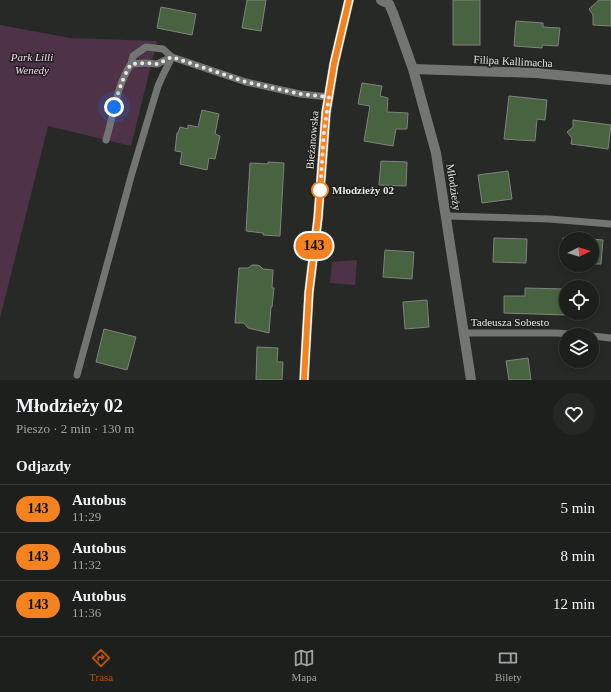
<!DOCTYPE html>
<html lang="pl">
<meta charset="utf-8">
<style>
:root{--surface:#1d1f1c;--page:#252725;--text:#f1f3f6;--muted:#a0a2a3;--line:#3b3d3b;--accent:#b45309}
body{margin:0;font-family:Georgia,serif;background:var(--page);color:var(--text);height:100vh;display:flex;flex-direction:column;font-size:15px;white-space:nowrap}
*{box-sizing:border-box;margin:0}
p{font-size:13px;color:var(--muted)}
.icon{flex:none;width:22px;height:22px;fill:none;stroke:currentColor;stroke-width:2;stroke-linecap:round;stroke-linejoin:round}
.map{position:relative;height:380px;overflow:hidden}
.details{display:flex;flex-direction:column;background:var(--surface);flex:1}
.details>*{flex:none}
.badge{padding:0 8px;border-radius:13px;font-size:14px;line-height:26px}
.needle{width:26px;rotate:85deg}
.buttons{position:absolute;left:559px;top:232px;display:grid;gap:8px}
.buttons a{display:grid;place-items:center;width:40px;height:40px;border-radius:50%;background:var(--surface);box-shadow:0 2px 6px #0003,0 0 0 1px var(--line);font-size:20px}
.you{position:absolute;width:20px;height:20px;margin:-10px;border:3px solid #fff;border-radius:50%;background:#1a73e8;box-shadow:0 0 0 6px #1a73e833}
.map>.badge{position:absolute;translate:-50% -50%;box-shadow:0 0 0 2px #fff}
h2{padding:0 16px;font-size:15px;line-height:36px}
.round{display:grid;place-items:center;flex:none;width:42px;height:42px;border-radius:21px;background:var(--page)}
.overview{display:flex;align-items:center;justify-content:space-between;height:68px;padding:0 16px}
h1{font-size:19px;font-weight:700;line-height:30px}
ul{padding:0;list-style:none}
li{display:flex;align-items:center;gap:12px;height:48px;padding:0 16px;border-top:1px solid var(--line)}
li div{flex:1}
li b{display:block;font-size:15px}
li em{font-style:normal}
li .badge{min-width:44px;font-weight:700;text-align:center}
.tab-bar{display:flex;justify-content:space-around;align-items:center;height:56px;border-top:1px solid var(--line);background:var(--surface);font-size:11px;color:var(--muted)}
.tab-bar a{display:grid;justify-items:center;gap:2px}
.tab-bar .on{color:var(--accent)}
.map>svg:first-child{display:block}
.green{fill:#4e3247}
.building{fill:#48633f;stroke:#80827f}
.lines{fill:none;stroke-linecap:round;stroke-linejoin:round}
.service{stroke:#737572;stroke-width:7}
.minor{stroke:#737572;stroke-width:10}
.tertiary{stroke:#737572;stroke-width:10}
.line-casing{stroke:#fff;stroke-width:9}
.line{stroke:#f58220;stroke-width:6}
.walk{stroke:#e6e7e6;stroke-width:4;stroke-dasharray:0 7.2}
.stop-dot{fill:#fff;stroke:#f58220;stroke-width:2}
.labels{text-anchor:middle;stroke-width:3;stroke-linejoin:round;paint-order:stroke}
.park-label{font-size:11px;font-style:italic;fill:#fbd4ef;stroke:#1e201d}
.street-label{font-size:11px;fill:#e6e7e6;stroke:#1e201d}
.stop-label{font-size:11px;font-weight:bold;fill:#e6e7e6;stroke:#1e201d;text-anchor:start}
</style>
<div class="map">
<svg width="611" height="380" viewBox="0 0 611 380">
<rect width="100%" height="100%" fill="#272926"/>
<!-- green -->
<g class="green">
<path d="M0 25 70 38 157 41 131 146 48 126 0 318Z"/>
<path d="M357 260 355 285 330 283 332 262Z"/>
</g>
<!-- building -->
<g class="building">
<path d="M247 0H266L261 31 242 28Z"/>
<rect x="453" y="0" width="27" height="45"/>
<path d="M599 0H611V26L593 25V15L589 9Z"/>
<path d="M161 7 196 14 192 35 157 28Z"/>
<path d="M516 21 543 23V27L560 28 558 46 542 45V48L514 46Z"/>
<path d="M362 83 382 86 380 96 388 98 387 112 408 113 407 129H396L393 146 364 141 370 106 358 104Z"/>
<path d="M509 96 547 100 545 120 537 119 535 141 504 139Z"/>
<path d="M202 110 219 114 215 134 220 136 215 159 209 158 207 170 180 164 182 152 175 151 177 133H178L180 127 188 129V125L198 127Z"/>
<path d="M573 120 611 125 608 149 571 144 572 138 567 132 573 127Z"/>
<path d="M381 161 407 162 406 186 379 185Z"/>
<path d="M268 162 284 163 280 236 263 235V233L246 231 250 163 268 164Z"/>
<path d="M508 171 512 199 482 203 478 175Z"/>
<path d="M494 238 527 239 526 263 493 262Z"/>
<path d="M563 238 592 239H566V262H561Z"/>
<path d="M592 239 603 240 601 264H592Z"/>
<path d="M385 250 414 252 412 279 383 277Z"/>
<path d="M252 265H257L260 266 263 269 273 270 272 288H274L272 307H271L269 333 248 328 244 323H235L239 268H248Z"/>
<path d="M525 288 566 289V315L504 313V296H525Z"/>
<path d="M427 300 429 327 405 329 403 302Z"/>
<path d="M104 329 136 337 127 370 96 362Z"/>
<path d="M257 347 278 348 277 362H283L282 380H256Z"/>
<path d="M528 358 531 380H509L506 361Z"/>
</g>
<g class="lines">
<!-- service -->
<g class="service">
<path d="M106 140C114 114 116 87 131 64L145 63 157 64 172 57 163 49 146 47 133 56 131 64"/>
<path d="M447 216 549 219 611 224"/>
<path d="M464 333H557L580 335"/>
<path d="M592 336 611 338"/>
<path d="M77 375 132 173 158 86 163 75 172 57 246 82 300 94 329 97"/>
</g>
<!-- minor -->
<g class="minor">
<path d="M381 0 389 4 393 13 413 69 436 153 471 380"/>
<path d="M413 69 536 73 611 80"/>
</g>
<!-- tertiary -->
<path class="tertiary" d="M304 380 309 292 318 218 326 113 334 64 349 0"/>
</g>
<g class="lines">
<defs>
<path id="line" d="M304 380 309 292 318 218 326 112 334 64 349 0"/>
</defs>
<!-- line casing -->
<use href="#line" class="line-casing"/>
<!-- line -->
<use href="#line" class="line"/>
<!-- walk -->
<path class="walk" d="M114 107C118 92 123 77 131 64L145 63 157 64 172 57 246 82 300 94 329 97 324 132 320 192V190"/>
</g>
<!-- markers -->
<circle class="stop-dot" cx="320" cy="190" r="8"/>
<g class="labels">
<!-- park labels -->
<g class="park-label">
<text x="32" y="61">Park Lilli<tspan x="32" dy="13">Wenedy</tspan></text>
</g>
<!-- street labels -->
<g class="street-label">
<text transform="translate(513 61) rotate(3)" y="4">Filipa Kallimacha</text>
<text transform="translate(312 140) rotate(-85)" y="4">Bieżanowska</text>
<text transform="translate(454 187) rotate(81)" y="4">Młodzieży</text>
<text x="510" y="326">Tadeusza Sobesto</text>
</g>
<!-- stop labels -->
<g class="stop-label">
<text x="332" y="194">Młodzieży 02</text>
</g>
</g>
</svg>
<div class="buttons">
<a><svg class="needle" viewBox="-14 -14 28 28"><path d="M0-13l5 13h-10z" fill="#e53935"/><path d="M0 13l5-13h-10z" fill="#a0a2a3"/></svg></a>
<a><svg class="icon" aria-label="locate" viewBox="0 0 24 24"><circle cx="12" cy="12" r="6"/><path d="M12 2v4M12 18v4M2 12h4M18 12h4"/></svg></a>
<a><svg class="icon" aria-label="layers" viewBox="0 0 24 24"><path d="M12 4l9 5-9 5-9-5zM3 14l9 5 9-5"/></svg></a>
</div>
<div class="you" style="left:114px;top:107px"></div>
<b class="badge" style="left:314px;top:246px;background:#f58220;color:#111">143</b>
</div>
<section class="details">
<div class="overview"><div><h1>Młodzieży 02</h1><p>Pieszo · 2 min · 130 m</p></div><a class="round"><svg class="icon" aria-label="heart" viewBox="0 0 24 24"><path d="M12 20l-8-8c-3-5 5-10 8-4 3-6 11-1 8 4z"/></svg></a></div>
<h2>Odjazdy</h2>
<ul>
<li><span class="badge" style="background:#f58220;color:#111">143</span><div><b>Autobus</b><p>11:29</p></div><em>5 min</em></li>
<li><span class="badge" style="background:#f58220;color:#111">143</span><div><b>Autobus</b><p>11:32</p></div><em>8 min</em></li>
<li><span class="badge" style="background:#f58220;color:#111">143</span><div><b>Autobus</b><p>11:36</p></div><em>12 min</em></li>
</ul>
</section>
<nav class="tab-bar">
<a class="on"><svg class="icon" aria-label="directions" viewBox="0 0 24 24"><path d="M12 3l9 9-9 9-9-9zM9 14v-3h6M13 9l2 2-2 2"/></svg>Trasa</a>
<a><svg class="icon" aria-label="map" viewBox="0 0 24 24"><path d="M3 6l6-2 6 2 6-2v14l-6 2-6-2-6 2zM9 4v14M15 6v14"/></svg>Mapa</a>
<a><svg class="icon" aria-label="tickets" viewBox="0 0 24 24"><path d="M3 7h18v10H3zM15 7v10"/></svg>Bilety</a>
</nav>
